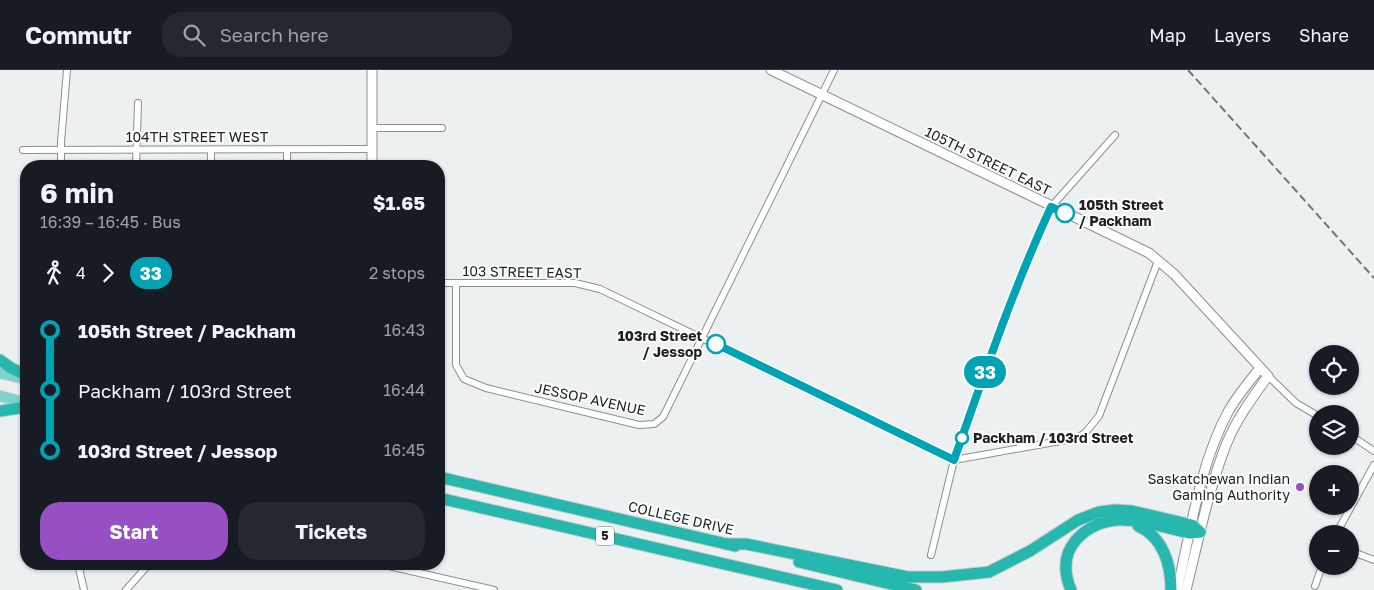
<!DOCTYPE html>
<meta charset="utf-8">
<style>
:root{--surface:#171b24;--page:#242831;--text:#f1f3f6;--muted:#9ea1a6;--line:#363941;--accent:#9750c4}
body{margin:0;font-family:"Golos Text",sans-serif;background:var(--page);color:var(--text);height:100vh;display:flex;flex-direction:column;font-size:19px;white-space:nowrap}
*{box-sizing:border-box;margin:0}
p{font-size:16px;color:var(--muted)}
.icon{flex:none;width:28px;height:28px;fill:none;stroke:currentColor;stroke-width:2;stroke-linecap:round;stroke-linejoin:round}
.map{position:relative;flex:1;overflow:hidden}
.details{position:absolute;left:20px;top:90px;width:425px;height:410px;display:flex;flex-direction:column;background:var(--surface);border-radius:20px;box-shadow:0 1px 4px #0004}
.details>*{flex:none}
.badge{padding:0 10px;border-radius:16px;font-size:18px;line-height:32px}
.buttons{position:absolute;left:1309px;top:275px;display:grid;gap:10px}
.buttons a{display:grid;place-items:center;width:50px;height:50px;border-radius:50%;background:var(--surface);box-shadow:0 1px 4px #0004;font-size:25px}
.map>.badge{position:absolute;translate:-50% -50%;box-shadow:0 0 0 2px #fff}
.legs{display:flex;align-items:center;gap:8px;height:55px;padding:0 20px;font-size:16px}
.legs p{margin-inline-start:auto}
.head{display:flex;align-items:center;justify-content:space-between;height:85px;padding:0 20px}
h1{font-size:28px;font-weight:700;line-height:38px}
.button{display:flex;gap:10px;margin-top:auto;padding:10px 20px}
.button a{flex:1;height:58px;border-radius:20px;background:var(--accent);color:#fff;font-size:20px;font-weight:700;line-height:58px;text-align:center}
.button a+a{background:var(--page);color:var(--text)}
ul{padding:0 20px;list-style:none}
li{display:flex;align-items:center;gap:18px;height:60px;font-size:19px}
li i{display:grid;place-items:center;width:8px;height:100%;margin:0 6px;background:currentColor}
li i::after{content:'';width:12px;height:12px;margin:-6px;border:4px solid;border-radius:50%;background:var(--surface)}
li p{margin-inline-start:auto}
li:first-child i{background:linear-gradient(#0000 50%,currentColor 0)}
li:last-child i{background:linear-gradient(currentColor 50%,#0000 0)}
header{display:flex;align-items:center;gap:30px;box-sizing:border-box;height:70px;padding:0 25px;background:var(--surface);border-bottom:1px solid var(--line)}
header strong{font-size:24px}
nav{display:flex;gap:28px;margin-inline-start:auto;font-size:18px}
.search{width:350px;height:45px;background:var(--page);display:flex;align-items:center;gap:12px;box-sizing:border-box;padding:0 18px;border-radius:20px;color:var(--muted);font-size:19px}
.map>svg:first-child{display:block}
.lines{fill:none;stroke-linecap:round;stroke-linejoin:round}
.street-casing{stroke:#8c8f90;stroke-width:8}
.secondary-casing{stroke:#8c8f90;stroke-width:11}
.primary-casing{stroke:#c9c9c9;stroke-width:12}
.highway-casing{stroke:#c9c9c9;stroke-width:13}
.street{stroke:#fff;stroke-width:6}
.secondary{stroke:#fff;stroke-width:9}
.primary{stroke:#7dd4cf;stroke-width:10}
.highway{stroke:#26b8af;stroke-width:11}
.rail{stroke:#727475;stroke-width:2;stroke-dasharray:8 4;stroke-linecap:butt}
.line-1-casing{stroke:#fff;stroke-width:11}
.line-1{stroke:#00a3b4;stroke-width:8}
.stop-1-dot{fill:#fff;stroke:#00a3b4;stroke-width:2.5}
.poi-dot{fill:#9750c4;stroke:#f9fdfe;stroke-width:2}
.labels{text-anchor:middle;stroke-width:4;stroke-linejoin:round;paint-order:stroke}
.shield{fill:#f9fdfe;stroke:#606263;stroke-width:1}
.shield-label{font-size:12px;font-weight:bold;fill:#1f2020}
.street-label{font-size:14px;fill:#1f2020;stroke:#f9fdfe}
.stop-label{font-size:14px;font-weight:bold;fill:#1f2020;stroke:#f9fdfe;text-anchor:start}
.poi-label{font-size:14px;fill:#1f2020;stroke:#f9fdfe;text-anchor:end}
</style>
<header>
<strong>Commutr</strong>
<div class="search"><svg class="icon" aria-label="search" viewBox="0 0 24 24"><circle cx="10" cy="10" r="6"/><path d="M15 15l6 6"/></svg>Search here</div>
<nav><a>Map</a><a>Layers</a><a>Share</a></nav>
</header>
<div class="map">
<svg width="1374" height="520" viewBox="0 0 1374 520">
<rect width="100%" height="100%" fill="#ecf0f1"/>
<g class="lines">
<defs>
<g id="street">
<path d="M372 58H442"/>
<path d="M23 80 372 79"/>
<path d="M287 80V96"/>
<path d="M61 96V72L67 0"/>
<path d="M136 96 138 33"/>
<path d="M211 96V80"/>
<path d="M439 213H575L600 219 954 390 1077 368 1085 363 1099 346 1158 191"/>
<path d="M456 213V295L464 309 486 318 639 355 654 354 663 347 834 0"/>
<path d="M1268 306 1296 333 1318 346"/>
<path d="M1350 365 1374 381"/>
<path d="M1336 464 1374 395"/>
<path d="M1350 481 1374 490"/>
<path d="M931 485 954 390 985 299 1032 178 1051 137 1115 65"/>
<path d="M78 494 84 520"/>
<path d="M380 494 494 520"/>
<path d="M1315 516 1322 496"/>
<path d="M126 520 149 494"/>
</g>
<g id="secondary">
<path d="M771 0 1149 183 1174 204 1268 306C1252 328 1236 350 1226 375 1208 421 1198 472 1186 520"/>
<path d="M372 96V0"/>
<path d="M1177 520C1191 461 1199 396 1228 342 1237 326 1249 312 1260 298"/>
</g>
<g id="primary">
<path d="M0 303 26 309"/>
<path d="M0 326 26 333"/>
</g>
<g id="highway">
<path d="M0 290 11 298 26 305"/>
<path d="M0 341 26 337"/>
<path d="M439 407 735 476"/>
<path d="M439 428 837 520"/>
<path d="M1138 456C1163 467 1171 494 1171 520"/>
<path d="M727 474H746L908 507H942L989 502 1030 481 1078 450 1099 442 1115 440 1132 441 1192 455 1200 462"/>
<path d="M799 492 916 520"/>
<path d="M1071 520C1064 503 1063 485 1076 470 1108 435 1150 455 1190 463L1200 462"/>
</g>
</defs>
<!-- street casing -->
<use href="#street" class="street-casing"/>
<!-- secondary casing -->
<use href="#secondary" class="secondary-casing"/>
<!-- primary casing -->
<use href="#primary" class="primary-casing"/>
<!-- highway casing -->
<use href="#highway" class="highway-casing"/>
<!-- street -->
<use href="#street" class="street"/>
<!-- secondary -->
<use href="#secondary" class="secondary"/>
<!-- primary -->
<use href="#primary" class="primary"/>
<!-- highway -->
<use href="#highway" class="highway"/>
<!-- rail -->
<path class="rail" d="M1188 0 1374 208"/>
</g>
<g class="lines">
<defs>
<path id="line-1" d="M716 274 954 390C984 305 1013 219 1051 137L1065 143"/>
</defs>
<!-- line-1 casing -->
<use href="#line-1" class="line-1-casing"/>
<!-- line-1 -->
<use href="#line-1" class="line-1"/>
</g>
<!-- markers -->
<g class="stop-1-dot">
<circle cx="1065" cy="143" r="9"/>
<circle cx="716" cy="274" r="9"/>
<circle cx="962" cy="368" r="6"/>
</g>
<circle class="poi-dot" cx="1300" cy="417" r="5"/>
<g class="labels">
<!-- shield labels -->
<rect class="shield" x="596" y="456.5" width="18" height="19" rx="4"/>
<g class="shield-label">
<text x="605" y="470">5</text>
</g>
<!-- street labels -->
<g class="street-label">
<text x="197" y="72">104TH STREET WEST</text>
<text transform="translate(988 91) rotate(26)" y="5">105TH STREET EAST</text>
<text transform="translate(522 202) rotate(1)" y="5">103 STREET EAST</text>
<text transform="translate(590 329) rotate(12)" y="5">JESSOP AVENUE</text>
<text transform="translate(681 448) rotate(13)" y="5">COLLEGE DRIVE</text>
</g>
<!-- stop labels -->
<g class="stop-label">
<text x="1079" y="140">105th Street<tspan x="1079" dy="16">/ Packham</tspan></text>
<text x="702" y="271" text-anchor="end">103rd Street<tspan x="702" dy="16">/ Jessop</tspan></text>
<text x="973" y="373">Packham / 103rd Street</text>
</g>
<!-- poi labels -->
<g class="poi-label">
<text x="1290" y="414">Saskatchewan Indian<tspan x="1290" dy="16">Gaming Authority</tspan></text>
</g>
</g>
</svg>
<div class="buttons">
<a><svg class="icon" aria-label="locate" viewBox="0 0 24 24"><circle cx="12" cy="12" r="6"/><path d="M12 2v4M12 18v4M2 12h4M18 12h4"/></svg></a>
<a><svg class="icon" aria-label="layers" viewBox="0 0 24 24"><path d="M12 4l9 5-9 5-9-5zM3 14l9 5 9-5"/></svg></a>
<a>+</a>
<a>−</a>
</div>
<b class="badge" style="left:985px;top:302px;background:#00a3b4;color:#fff">33</b>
<section class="details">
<div class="head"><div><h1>6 min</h1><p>16:39 – 16:45 · Bus</p></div><b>$1.65</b></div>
<div class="legs"><svg class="icon" aria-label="walk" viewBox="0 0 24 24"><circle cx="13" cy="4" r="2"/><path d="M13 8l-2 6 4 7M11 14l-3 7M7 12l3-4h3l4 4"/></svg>4<svg class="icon" aria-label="forward" viewBox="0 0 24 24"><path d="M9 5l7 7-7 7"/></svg><b class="badge" style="background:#00a3b4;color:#fff">33</b><p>2 stops</p></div>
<ul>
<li><i style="color:#00a3b4"></i><b>105th Street / Packham</b><p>16:43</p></li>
<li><i style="color:#00a3b4"></i><span>Packham / 103rd Street</span><p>16:44</p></li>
<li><i style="color:#00a3b4"></i><b>103rd Street / Jessop</b><p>16:45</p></li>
</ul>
<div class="button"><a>Start</a><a>Tickets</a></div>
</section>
</div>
